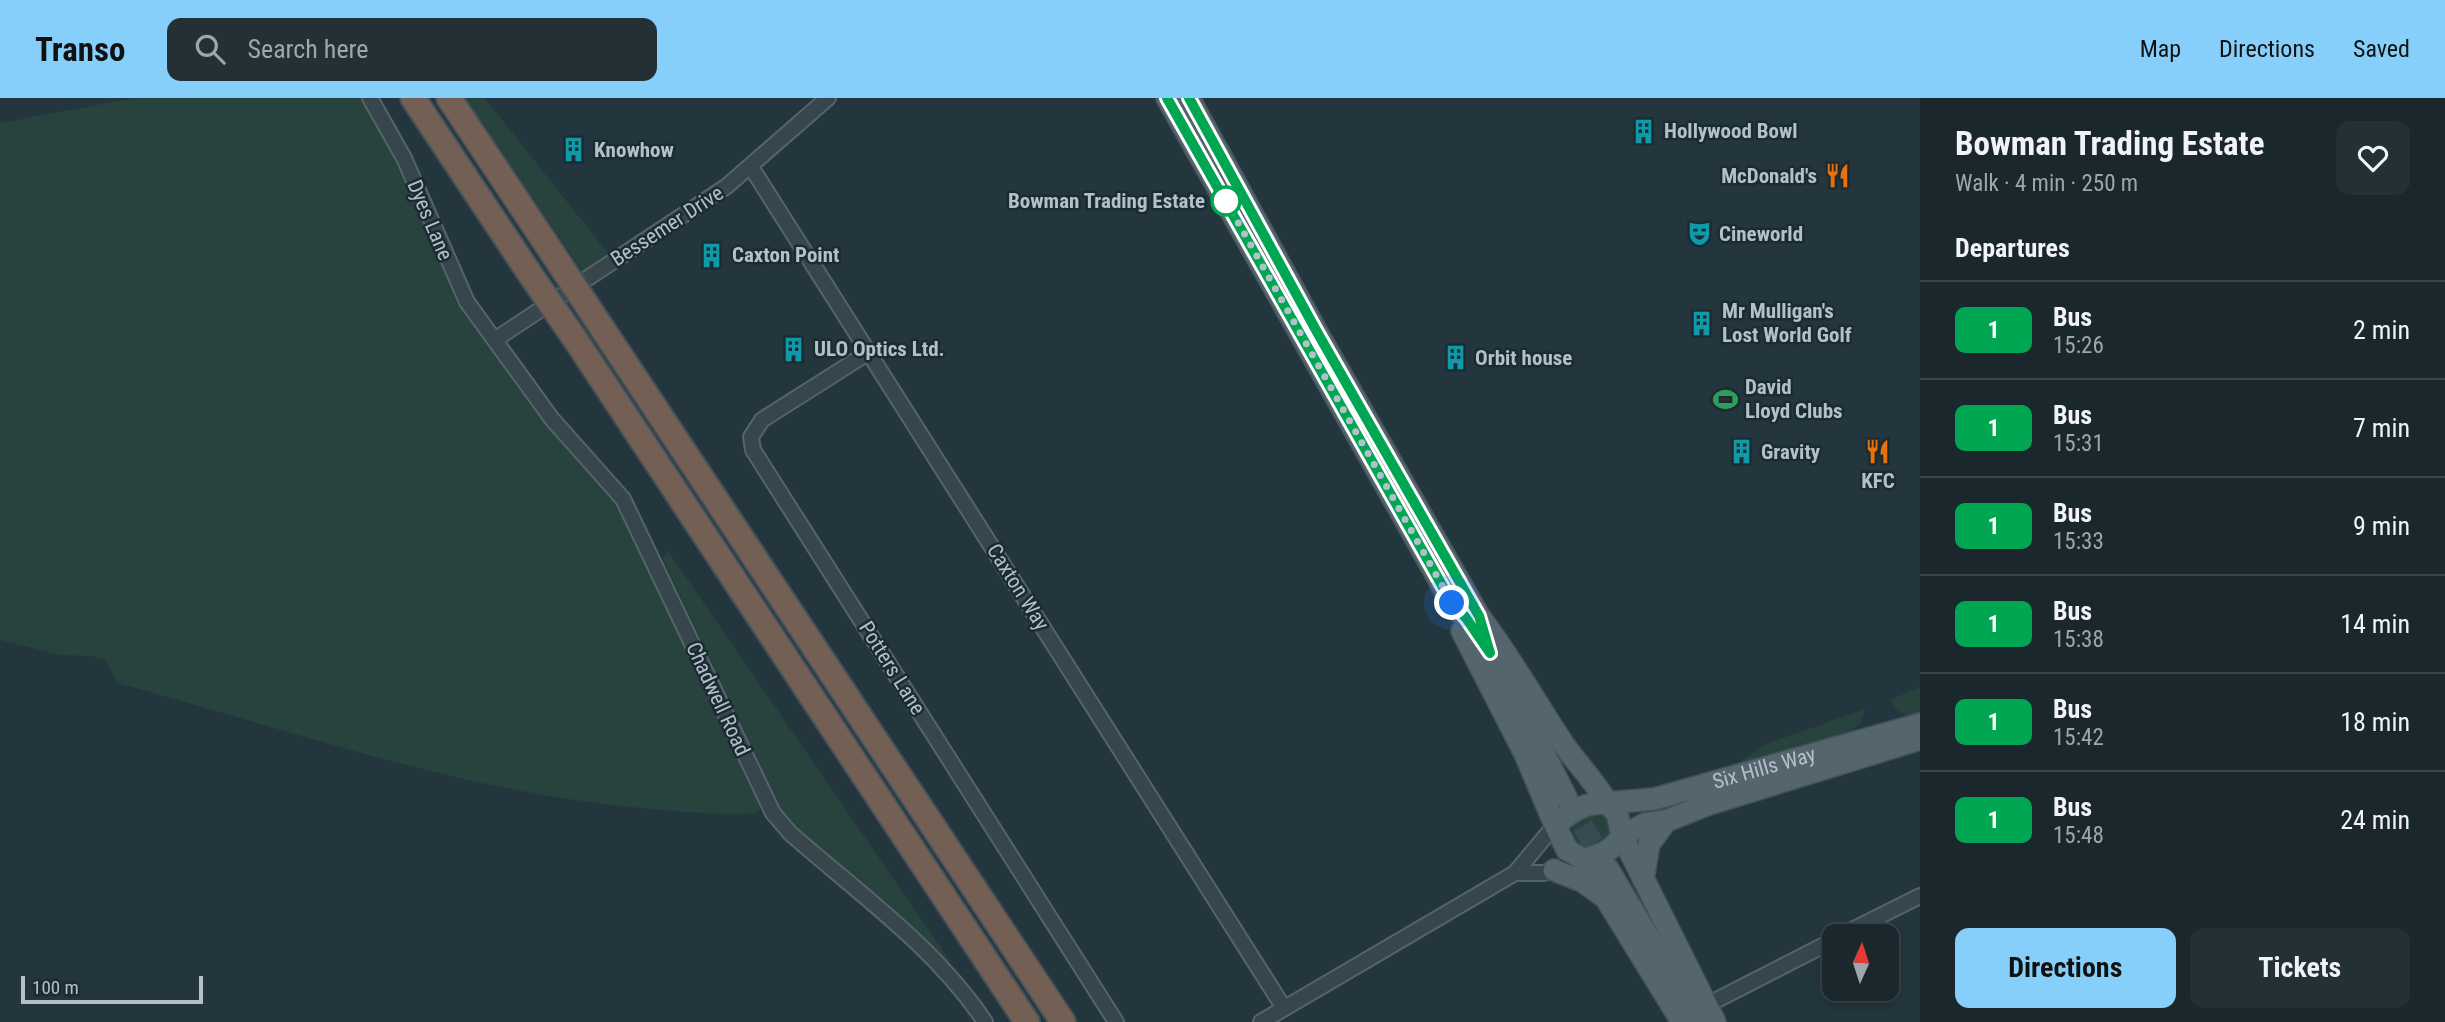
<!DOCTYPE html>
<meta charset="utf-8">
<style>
:root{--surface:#1a282e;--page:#233036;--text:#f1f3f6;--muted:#9fa6aa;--line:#38444a;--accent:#86cffb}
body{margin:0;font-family:"Roboto Condensed",sans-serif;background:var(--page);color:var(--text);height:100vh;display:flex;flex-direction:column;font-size:26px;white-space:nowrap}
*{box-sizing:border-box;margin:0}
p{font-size:23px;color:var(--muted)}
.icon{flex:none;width:38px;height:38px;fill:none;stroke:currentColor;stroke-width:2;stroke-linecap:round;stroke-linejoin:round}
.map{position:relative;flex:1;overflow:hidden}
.drawer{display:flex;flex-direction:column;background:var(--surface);width:525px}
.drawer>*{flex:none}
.badge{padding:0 14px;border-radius:10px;font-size:24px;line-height:46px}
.needle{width:46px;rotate:3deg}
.fabs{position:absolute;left:1822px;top:826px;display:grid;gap:14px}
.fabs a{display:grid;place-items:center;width:77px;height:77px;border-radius:14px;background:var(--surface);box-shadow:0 4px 10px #0003,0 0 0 2px var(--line);font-size:35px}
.scale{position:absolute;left:21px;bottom:18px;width:182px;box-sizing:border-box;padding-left:7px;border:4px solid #b2c0c9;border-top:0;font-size:19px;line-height:24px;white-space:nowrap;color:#b2c0c9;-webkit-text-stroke:5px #1c2b32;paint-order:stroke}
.you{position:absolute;width:35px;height:35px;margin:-18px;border:5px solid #fff;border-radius:50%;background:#1a73e8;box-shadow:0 0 0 10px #1a73e833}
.map>.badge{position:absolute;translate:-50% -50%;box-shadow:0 0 0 4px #fff}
h2{padding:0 35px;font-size:26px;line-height:63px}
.round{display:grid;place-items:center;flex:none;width:74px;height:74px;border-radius:14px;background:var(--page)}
.summary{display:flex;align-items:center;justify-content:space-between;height:119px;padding:0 35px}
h1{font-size:33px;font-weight:700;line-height:52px}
.action{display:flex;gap:14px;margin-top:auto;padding:14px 35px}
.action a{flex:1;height:80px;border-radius:14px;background:var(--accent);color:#111;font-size:28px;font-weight:700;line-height:80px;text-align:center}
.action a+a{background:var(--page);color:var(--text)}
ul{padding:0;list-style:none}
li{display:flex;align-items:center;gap:21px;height:98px;padding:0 35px;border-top:2px solid var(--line)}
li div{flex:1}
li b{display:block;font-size:26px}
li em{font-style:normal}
li .badge{min-width:77px;font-weight:700;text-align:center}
header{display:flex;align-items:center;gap:42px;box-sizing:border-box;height:98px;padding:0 35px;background:var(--accent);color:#111}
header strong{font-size:33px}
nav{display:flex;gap:38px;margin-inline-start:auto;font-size:24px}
.search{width:490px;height:63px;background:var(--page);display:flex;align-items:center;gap:18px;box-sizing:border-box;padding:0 24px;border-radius:14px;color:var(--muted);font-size:26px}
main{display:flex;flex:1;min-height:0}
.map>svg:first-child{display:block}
.green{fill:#28423d}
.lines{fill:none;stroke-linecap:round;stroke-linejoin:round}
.primary-tunnel{stroke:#384a52;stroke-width:21;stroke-dasharray:21 10;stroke-linecap:butt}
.minor-casing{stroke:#55636b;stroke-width:18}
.primary-casing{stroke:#435259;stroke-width:24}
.motorway-casing{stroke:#425058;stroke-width:28}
.minor{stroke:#37464d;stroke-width:14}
.primary{stroke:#55656e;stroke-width:21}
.motorway{stroke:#745f54;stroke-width:24}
.motorway-bridge-casing{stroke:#425058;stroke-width:28;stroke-linecap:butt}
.motorway-bridge{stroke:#745f54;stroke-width:24}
.line-casing{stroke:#fff;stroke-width:16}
.line{stroke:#00a651;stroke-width:10}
.walk{stroke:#b2c0c9;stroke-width:7;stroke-dasharray:0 12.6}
.stop-dot{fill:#fff;stroke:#00a651;stroke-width:3.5}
.labels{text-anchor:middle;stroke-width:5;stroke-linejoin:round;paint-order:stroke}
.poi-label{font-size:21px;font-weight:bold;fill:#b2c0c9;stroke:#1c2b32;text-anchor:start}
.stop-label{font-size:21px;font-weight:bold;fill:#b2c0c9;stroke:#1c2b32;text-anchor:end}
.street-label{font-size:21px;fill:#b2c0c9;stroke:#1c2b32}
</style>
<header>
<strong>Transo</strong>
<div class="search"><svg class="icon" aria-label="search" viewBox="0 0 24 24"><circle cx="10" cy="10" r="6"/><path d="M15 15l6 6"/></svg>Search here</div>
<nav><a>Map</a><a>Directions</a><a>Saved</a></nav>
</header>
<main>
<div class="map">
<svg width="1920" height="924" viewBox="0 0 1920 924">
<rect width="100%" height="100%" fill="#23353d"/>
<!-- green -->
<g class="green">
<path d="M134 0H368L476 223 515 287 616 405 637 440 746 665 761 710 758 715C719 717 680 714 641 710 462 694 291 632 117 585L106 562 90 558 60 557 0 542V25Z"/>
<path d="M465 0H485L610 158 585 177Z"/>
<path d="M668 453 950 863 945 867 792 726 782 715 663 461Z"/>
<path d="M1920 589V619C1905 620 1897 615 1890 602Z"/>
<path d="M1865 611 1861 624 1849 634 1766 659 1727 674 1763 647Z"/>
<path d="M1600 713 1609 720 1613 736 1596 754 1578 749 1571 739 1573 721Z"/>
</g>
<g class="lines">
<!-- primary-tunnel -->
<path class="primary-tunnel" d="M1567 701 1608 771"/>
<defs>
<g id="minor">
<path d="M370 0 404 60 467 204 552 321 623 401 773 715 790 735C858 795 935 849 985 924"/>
<path d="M751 69 1284 910"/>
<path d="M496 241 727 88 828 0"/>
<path d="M869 254 762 322 751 339 753 352 1116 924"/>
<path d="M1515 775H1544L1584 762"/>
<path d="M1840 838 1920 798"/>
<path d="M1707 907 1834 842"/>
<path d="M1261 924 1515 775 1555 727"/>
</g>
<g id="primary">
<path d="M1167 0 1452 505C1502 559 1533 636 1567 701"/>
<path id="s1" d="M1189 0 1317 234 1479 518C1510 558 1534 602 1562 644 1576 665 1595 683 1607 705L1654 701 1920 626"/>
<path d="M1462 533 1525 656 1555 727"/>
<path d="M1584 762C1600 757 1612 753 1622 738L1617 715 1607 705C1582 705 1574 712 1555 727L1567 752 1584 762 1595 777 1605 799 1682 924"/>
<path d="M1608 771 1699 924"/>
<path d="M1554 772 1582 783 1603 798"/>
<path d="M1643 781 1649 746 1666 723"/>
<path d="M1715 924 1622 738 1645 726 1666 723 1706 707 1920 641"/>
</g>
<g id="motorway">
<path d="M413 0 530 176"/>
<path d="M449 0 553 156"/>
<path d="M600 227 1063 924"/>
<path d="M575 241 1027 924"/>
</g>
</defs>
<!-- minor casing -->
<use href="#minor" class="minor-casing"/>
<!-- primary casing -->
<use href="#primary" class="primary-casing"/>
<!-- motorway casing -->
<use href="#motorway" class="motorway-casing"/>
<!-- minor -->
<use href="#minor" class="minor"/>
<!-- primary -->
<use href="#primary" class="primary"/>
<!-- motorway -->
<use href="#motorway" class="motorway"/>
<defs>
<g id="motorway-bridge">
<path d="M553 156 600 227"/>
<path d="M530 176 575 241"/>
</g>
</defs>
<!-- motorway-bridge casing -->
<use href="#motorway-bridge" class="motorway-bridge-casing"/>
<!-- motorway-bridge -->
<use href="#motorway-bridge" class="motorway-bridge"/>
</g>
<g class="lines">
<defs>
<path id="line" d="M1167 0 1452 505 1466 520 1490 555 1479 518 1317 234 1189 0"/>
</defs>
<!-- line casing -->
<use href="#line" class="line-casing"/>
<!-- line -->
<use href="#line" class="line"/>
<!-- walk -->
<path class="walk" d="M1226 103 1452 505"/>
</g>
<!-- icons -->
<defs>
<symbol id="building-bare" viewBox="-9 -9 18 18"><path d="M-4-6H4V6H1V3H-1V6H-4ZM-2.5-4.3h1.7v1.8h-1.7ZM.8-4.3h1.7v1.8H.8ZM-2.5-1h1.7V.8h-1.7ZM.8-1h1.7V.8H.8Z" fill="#0f9aa8" stroke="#1c2b32" stroke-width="2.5" paint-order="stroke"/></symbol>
<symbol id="restaurant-bare" viewBox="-9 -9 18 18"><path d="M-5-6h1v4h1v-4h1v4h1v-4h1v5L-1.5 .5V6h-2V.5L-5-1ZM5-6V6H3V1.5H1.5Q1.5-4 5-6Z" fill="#e8710a" stroke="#1c2b32" stroke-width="2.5" paint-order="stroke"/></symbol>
<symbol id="theatre-bare" viewBox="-9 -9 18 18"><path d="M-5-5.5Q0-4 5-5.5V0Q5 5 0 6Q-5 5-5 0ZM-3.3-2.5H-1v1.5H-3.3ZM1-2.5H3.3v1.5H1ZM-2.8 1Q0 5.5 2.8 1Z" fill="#0f9aa8" stroke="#1c2b32" stroke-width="2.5" paint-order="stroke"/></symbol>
<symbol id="stadium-bare" viewBox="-9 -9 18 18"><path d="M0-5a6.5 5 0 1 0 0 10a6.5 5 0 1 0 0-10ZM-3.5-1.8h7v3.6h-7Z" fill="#2e9e5b" stroke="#1c2b32" stroke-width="2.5" paint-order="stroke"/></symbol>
</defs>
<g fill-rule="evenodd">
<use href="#building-bare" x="1626" y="16" width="35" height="35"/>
<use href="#building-bare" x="556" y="34" width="35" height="35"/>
<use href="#restaurant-bare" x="1820" y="60" width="35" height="35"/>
<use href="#theatre-bare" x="1682" y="118" width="35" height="35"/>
<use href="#building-bare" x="694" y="140" width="35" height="35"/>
<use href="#building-bare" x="1684" y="208" width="35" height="35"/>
<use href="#building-bare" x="776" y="234" width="35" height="35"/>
<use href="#building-bare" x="1438" y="242" width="35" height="35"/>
<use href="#stadium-bare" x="1708" y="284" width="35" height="35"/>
<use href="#building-bare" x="1724" y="336" width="35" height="35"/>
<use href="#restaurant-bare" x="1860" y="336" width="35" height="35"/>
</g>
<!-- markers -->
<circle class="stop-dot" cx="1226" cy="103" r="14"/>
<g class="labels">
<!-- poi labels -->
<g class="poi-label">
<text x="1664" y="40">Hollywood Bowl</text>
<text x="594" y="59">Knowhow</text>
<text x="1817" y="85" text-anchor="end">McDonald's</text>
<text x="1719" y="143">Cineworld</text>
<text x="732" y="164">Caxton Point</text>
<text x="1722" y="220">Mr Mulligan's<tspan x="1722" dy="24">Lost World Golf</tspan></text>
<text x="814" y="258">ULO Optics Ltd.</text>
<text x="1475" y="267">Orbit house</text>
<text x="1745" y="296">David<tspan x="1745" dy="24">Lloyd Clubs</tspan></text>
<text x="1761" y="361">Gravity</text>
<text x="1878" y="390" text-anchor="middle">KFC</text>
</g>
<!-- stop labels -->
<g class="stop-label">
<text x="1205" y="110">Bowman Trading Estate</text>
</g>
<!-- street labels -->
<g class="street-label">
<text transform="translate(430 122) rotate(67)" y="7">Dyes Lane</text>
<text transform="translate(667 128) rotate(-33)" y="7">Bessemer Drive</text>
<text transform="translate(1018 489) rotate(58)" y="7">Caxton Way</text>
<text transform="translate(892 570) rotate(58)" y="7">Potters Lane</text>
<text transform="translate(718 601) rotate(65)" y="7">Chadwell Road</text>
<text dy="7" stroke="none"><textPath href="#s1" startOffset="982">Six Hills Way</textPath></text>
</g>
</g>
</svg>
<div class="fabs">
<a><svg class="needle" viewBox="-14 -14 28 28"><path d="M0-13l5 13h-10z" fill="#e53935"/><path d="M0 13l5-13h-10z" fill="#9fa6aa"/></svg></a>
</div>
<div class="scale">100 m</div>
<div class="you" style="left:1452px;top:505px"></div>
</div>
<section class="drawer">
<div class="summary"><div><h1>Bowman Trading Estate</h1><p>Walk · 4 min · 250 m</p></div><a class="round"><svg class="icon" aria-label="heart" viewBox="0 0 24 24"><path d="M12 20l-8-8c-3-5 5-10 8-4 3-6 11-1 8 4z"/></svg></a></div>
<h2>Departures</h2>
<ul>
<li><span class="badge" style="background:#00a651;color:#fff">1</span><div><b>Bus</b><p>15:26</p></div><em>2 min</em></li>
<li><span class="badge" style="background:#00a651;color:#fff">1</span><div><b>Bus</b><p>15:31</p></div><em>7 min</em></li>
<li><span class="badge" style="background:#00a651;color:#fff">1</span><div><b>Bus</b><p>15:33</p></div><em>9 min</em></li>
<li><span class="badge" style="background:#00a651;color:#fff">1</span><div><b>Bus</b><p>15:38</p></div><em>14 min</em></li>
<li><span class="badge" style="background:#00a651;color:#fff">1</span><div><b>Bus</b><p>15:42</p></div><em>18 min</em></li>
<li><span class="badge" style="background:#00a651;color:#fff">1</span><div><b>Bus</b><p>15:48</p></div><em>24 min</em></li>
</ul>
<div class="action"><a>Directions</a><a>Tickets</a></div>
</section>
</main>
